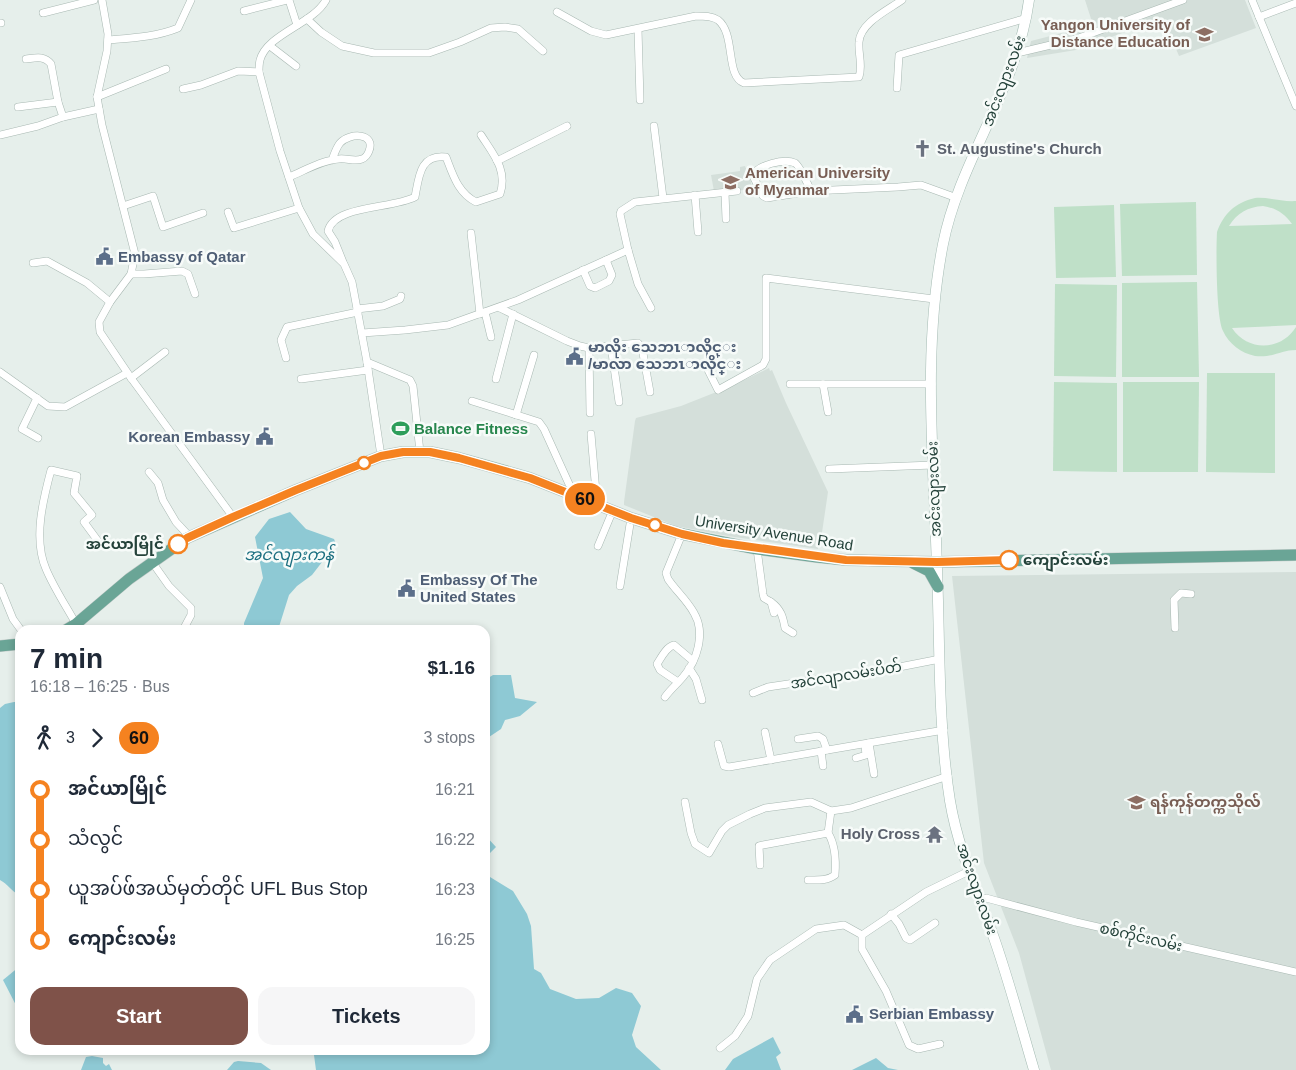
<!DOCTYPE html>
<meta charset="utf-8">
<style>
:root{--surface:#fff;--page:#f6f6f7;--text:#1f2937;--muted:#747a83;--accent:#7f5249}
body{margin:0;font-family:Helvetica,"Noto Sans Myanmar",sans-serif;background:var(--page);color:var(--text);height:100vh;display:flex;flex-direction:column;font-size:19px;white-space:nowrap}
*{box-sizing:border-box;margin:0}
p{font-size:16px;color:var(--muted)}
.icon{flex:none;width:28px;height:28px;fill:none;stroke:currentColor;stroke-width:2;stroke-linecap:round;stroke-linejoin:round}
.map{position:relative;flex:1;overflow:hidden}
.panel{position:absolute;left:15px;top:625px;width:475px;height:430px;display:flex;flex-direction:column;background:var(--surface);border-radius:15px;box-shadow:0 2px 8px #0003}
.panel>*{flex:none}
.badge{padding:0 10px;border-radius:16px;font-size:18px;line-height:32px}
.map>.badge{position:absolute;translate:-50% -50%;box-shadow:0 0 0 2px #fff}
.legs{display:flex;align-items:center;gap:8px;height:55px;padding:0 15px;font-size:16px}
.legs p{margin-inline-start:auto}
.headline{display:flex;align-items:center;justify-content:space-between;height:85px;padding:0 15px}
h1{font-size:28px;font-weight:600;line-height:38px}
.button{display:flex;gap:10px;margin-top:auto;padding:10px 15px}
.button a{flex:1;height:58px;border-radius:15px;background:var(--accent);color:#fff;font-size:20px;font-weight:600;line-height:58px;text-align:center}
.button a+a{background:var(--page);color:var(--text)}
ul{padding:0 15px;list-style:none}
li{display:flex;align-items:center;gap:18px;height:50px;font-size:19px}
li i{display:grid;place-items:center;width:8px;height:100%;margin:0 6px;background:currentColor}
li i::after{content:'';width:12px;height:12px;margin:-6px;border:4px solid;border-radius:50%;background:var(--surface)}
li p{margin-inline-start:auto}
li:first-child i{background:linear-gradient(#0000 50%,currentColor 0)}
li:last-child i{background:linear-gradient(currentColor 50%,#0000 0)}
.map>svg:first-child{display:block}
.built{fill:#d4dfda}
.green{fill:#bfe0c8;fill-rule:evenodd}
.water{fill:#8ec9d4}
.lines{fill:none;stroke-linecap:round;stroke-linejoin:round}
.minor-casing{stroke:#a8b8b2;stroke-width:8}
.secondary-casing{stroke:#a4bbb3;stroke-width:11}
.primary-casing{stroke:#c2cac8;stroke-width:12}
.minor{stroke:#fff;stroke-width:7}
.secondary{stroke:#fff;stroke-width:10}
.primary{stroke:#6aa596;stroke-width:11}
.line-1-casing{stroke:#fff;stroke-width:11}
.line-1{stroke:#f58220;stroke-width:8}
.stop-1-dot{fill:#fff;stroke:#f58220;stroke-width:2.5}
.labels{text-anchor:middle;stroke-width:5;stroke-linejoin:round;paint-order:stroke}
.education-label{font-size:15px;font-weight:bold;fill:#785e54;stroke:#f7fbf9;text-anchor:start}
.street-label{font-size:15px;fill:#24423a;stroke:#f7fbf9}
.worship-label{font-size:15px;font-weight:bold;fill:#5b616d;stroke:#f7fbf9;text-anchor:start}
.service-label{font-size:15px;font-weight:bold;fill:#4e5e75;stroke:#f7fbf9;text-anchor:start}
.leisure-label{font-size:15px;font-weight:bold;fill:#27864d;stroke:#f7fbf9;text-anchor:start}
.stop-label{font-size:15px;font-weight:bold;fill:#24423a;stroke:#f7fbf9;text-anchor:end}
.water-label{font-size:16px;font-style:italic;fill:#1c6f80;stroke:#f7fbf9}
</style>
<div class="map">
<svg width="1296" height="1070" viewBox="0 0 1296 1070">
<rect width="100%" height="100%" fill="#e6efeb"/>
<!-- built -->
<g class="built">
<path d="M1085 0H1245L1256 28 1179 56 1163 18 1076 50 1027 58 1031 41 1093 25Z"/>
<path d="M745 166 747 171H749L752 189 735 191H714L711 175 740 171V167Z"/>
<path d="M769 368 770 371 772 370 786 403 828 492 820 546H818V549L728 536 676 526 624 505V502L635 421 636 418 681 406 734 385Z"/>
<path d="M1296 572V1070H1051L1019 953 984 863 952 576Z"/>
</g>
<!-- green -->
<g class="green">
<path d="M1255 198C1269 197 1282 202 1296 201V325L1232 328C1248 352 1281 351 1296 327V350C1281 350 1273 358 1255 356 1241 353 1229 344 1223 331 1216 317 1216 250 1217 232 1224 213 1235 203 1255 198ZM1263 206C1276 208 1284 213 1292 224L1229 226C1237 213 1248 207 1263 206Z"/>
<path d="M1196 202 1197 275 1122 276 1120 204Z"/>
<path d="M1114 205 1116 277 1056 278 1054 207Z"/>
<path d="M1197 282 1199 377H1122V283Z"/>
<path d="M1055 284 1117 285 1116 377 1054 376Z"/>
<path d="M1207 373H1275V473L1206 472Z"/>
<path d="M1054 382 1117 383V472L1053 471Z"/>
<path d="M1123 382H1199L1198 472H1123Z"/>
</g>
<!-- water -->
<g class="water">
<path d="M290 512 306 529 334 539 336 544 312 575 297 586 289 595 278 630H244V623L263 578 255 537 269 519Z"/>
<path d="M493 675H511L515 698 537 702 520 716 505 720 501 729 486 739 485 743V680Z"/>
<path d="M14 702H20V899H18L19 895C11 891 8 884 0 880V708L5 704Z"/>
<path d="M485 835 496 847 489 854 490 877 513 891 527 914 531 926 534 969 541 973 550 989 576 999 599 998 616 988 632 993 641 1006 632 1035 636 1047 661 1070H316L314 1055 311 1050H485Z"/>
<path d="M20 966V1013L3 980Z"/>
<path d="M773 1037 781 1053 776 1057 781 1070H725L733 1059Z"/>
<path d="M92 1056 103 1058V1063L106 1066 109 1064 112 1070H81L86 1057Z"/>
<path d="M876 1058 888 1068 898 1070H852Z"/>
<path d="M238 1061 261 1063 271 1070H227L234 1062Z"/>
</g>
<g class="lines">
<defs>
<g id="minor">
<path d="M102 0 108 34 107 51 97 97 102 125 135 254 131 274 110 302 99 322 100 332 131 378 233 517"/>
<path d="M289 0 297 25"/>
<path d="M326 0C313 24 267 34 260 60 259 64 259 69 259 72L280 151 299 208 313 234 344 264 352 282 367 362 381 456"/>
<path d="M1252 0 1296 106"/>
<path d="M244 11 287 0"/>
<path d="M557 12 591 31 606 35 696 16C704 16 712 16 718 20 736 34 725 76 744 83L859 77C863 65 858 54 859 42 860 23 888 10 902 0"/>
<path d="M43 13 94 0"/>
<path d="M1259 17 1296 3"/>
<path d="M307 19 321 32 342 46 374 53H429L460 42 491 28 505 27 518 29 543 51"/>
<path d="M0 23H1"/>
<path d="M638 29 640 100"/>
<path d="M108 40C131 38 156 37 178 28L191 0"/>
<path d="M270 46 296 66"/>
<path d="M1017 53 1076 39 1183 0"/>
<path d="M26 59C35 58 44 55 51 64L58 102 63 117 99 109"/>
<path d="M897 88 899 55 1027 18"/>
<path d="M183 89 201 85 238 71 259 72"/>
<path d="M97 97 166 69"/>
<path d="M18 107 58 102"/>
<path d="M654 126 663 198"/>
<path d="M0 135 38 126 63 117"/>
<path d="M497 161 567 126"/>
<path d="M289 177C304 171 322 160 339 159 347 158 355 162 362 159 365 158 368 154 369 151 376 133 350 132 340 143 336 148 334 155 332 160"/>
<path d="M811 191C808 185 800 166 795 163 785 158 756 165 753 176L763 196 767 198 811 191 898 187 921 185 957 198"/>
<path d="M725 193 726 219"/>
<path d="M695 195 698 232"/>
<path d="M123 206 153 196 163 227 203 213"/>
<path d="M228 212 234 228 299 208"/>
<path d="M471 233 480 314"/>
<path d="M343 262 335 242 328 231C334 205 392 209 415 197 419 176 420 154 446 157 453 175 458 193 476 202L500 194C508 170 493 154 481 135"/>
<path d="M33 263 47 261 87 283 110 302"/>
<path d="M583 270 590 286 595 288 609 281 612 275 606 260"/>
<path d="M131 274H144L182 271 188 274 195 294"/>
<path d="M500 308 567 341 580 346 589 348 638 343 642 348 650 392"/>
<path d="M651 308 638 284 628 250 620 214 621 211 635 202 737 191"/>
<path d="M357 309 383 306 400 299 401 296"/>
<path d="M485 312 491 337"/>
<path d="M362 333 405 330 448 325 518 300 628 250"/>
<path d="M611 346 619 402"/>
<path d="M589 348 590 413"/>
<path d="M286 358 281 340 287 327 358 312"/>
<path d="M367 362 410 380 413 386 420 452"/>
<path d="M707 368 718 390 763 365 766 359V278L934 299"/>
<path d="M0 372 48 406 65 407 127 373"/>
<path d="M131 378 165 352"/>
<path d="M301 379 368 370"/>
<path d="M496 379 513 314"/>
<path d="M790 384H932"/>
<path d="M823 384 828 412"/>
<path d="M37 398 22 429 38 438"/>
<path d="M472 401 539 422 544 429 574 495"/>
<path d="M516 415 534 355"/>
<path d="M591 434 597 504"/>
<path d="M829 469 933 465"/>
<path d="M149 472 158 483 163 500 176 522 190 537"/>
<path d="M598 546 613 510"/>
<path d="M757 549 763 594 764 598 771 602 774 613"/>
<path d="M152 562 169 586 191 608V615L183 630"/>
<path d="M620 586 631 518"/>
<path d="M0 587 13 619 21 630"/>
<path d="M771 602C781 609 783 617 785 628L793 633"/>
<path d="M76 624C66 606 54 588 46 569 33 539 43 500 51 470L77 476 74 493 92 515 84 522 98 541"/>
<path d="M1175 628 1174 600 1181 593 1191 594"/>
<path d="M689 668 696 679 702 700"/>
<path d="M678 682 660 670 657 664C661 658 666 647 674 645L693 661"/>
<path d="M753 693 768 687 889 669 940 659"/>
<path d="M665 697C670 690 677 684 683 677 697 661 706 633 694 613 687 600 676 591 668 579L666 573 682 534"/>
<path d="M765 732 771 760"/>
<path d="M798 739 818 736 823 739 827 750"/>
<path d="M869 743 874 774"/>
<path d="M718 744 724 766 729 767 944 730"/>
<path d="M821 751 823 766"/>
<path d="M856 758 866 755 865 746"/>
<path d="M685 802 691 833 695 844 709 853 722 831 728 825 750 814 765 808 811 802 831 811"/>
<path d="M760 865 759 846 763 845 828 833 831 811 851 808 948 776"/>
<path d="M808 880C818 880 827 881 835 875 836 862 835 844 828 833"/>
<path d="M986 898 1076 922 1296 972"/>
<path d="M891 914 899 924 906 938 910 940 935 923"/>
<path d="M940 1044 918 1049 909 1045 886 991 862 949V935L926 892 969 871"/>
<path d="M720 1048 735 1036 748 1016 757 979 770 960 816 929 844 925 862 935"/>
</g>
<path id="secondary" d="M1029 0C1017 89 960 159 943 244 922 351 934 461 937 569 940 645 938 727 950 801 958 849 978 893 994 938 1009 981 1021 1026 1034 1070"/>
<g id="primary">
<path d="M913 563 929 571 938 587"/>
<path d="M66 630 76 624 129 579 187 538 296 490 381 456 403 452H430L459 458 488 466 530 478 631 518 682 534 757 549 817 557 846 560 937 562 1296 555"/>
<path d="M0 646 20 644"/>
</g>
</defs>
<!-- minor casing -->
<use href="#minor" class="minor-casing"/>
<!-- secondary casing -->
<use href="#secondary" class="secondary-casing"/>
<!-- primary casing -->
<use href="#primary" class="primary-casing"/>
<!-- minor -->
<use href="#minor" class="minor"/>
<!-- secondary -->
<use href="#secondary" class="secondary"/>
<!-- primary -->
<use href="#primary" class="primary"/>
</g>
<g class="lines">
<defs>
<path id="line-1" d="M178 544 187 538 233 517 296 490 381 456 403 452H430L459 458 530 478 631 518 682 534 723 543 846 560 937 562 1009 560"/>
</defs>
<!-- line-1 casing -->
<use href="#line-1" class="line-1-casing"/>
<!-- line-1 -->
<use href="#line-1" class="line-1"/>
</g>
<!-- icons -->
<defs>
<symbol id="university-bare" viewBox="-9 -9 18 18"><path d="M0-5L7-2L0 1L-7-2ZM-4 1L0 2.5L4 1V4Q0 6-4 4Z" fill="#8d6e63" stroke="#f7fbf9" stroke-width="2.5" paint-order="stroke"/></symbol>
<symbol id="church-bare" viewBox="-9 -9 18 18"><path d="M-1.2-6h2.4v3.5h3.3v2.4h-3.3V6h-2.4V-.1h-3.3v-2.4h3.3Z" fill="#6b7280" stroke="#f7fbf9" stroke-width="2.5" paint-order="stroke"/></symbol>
<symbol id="civic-bare" viewBox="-9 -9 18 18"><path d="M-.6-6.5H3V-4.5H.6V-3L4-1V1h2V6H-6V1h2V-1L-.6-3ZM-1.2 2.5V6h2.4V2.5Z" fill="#5c6f8a" stroke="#f7fbf9" stroke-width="2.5" paint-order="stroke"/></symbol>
<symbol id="stadium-bare" viewBox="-9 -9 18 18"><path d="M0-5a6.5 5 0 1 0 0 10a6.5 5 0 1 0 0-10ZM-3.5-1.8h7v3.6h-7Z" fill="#2e9e5b" stroke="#f7fbf9" stroke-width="2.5" paint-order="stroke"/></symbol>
<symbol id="temple-bare" viewBox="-9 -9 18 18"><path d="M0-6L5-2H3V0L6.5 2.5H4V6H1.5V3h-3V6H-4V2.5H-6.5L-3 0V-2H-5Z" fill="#6b7280" stroke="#f7fbf9" stroke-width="2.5" paint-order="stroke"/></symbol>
</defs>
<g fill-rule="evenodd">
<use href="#university-bare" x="1192" y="22" width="25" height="25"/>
<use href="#church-bare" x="910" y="136" width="25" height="25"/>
<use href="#university-bare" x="718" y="170" width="25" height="25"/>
<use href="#civic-bare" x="92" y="244" width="25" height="25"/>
<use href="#civic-bare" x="562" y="344" width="25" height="25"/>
<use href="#stadium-bare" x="388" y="416" width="25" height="25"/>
<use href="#civic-bare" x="252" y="424" width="25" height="25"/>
<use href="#civic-bare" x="394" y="576" width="25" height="25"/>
<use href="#university-bare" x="1124" y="790" width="25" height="25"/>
<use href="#temple-bare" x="922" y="822" width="25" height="25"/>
<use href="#civic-bare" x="842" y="1002" width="25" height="25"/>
</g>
<!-- markers -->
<g class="stop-1-dot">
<circle cx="364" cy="463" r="6"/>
<circle cx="655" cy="525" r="6"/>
<circle cx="178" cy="544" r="9"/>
<circle cx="1009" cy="560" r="9"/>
</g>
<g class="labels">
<!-- education labels -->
<g class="education-label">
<text x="1190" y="30" text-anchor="end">Yangon University of<tspan x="1190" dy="17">Distance Education</tspan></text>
<text x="745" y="178">American University<tspan x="745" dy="17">of Myanmar</tspan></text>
<text x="1150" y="807">ရန်ကုန်တက္ကသိုလ်</text>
</g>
<!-- street labels -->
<g class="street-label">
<text transform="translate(1004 81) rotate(-69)" y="5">အင်းလျားလမ်း</text>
<text transform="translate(934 489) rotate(-92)" y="5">အင်းလျားလမ်း</text>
<text transform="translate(774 533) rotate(9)" y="5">University Avenue Road</text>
<text transform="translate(846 675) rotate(-9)" y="5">အင်လျာလမ်းပိတ်</text>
<text transform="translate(977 889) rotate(71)" y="5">အင်းလျားလမ်း</text>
<text transform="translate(1141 937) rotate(13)" y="5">စစ်ကိုင်းလမ်း</text>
</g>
<!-- worship labels -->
<g class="worship-label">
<text x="937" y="154">St. Augustine's Church</text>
<text x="920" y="839" text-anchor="end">Holy Cross</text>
</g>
<!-- service labels -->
<g class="service-label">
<text x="118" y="262">Embassy of Qatar</text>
<text x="588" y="352">မာလိုး သေဘၤာလိုင္း<tspan x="588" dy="17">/မာလာ သေဘၤာလိုင္း</tspan></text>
<text x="250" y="442" text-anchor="end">Korean Embassy</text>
<text x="420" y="585">Embassy Of The<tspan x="420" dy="17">United States</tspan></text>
<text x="869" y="1019">Serbian Embassy</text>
</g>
<!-- leisure labels -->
<g class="leisure-label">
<text x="414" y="434">Balance Fitness</text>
</g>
<!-- stop labels -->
<g class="stop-label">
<text x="164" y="549">အင်ယာမြိုင်</text>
<text x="1023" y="565" text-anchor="start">ကျောင်းလမ်း</text>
</g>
<!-- water labels -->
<g class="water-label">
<text x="289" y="560">အင်လျားကန်</text>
</g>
</g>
</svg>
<b class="badge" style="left:585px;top:499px;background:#f58220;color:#111">60</b>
<section class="panel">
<div class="headline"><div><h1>7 min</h1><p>16:18 – 16:25 · Bus</p></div><b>$1.16</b></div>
<div class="legs"><svg class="icon" aria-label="walk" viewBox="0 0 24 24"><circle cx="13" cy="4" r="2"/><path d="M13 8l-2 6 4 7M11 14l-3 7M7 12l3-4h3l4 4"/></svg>3<svg class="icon" aria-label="forward" viewBox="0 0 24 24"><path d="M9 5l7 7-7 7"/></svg><b class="badge" style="background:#f58220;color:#111">60</b><p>3 stops</p></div>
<ul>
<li><i style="color:#f58220"></i><b>အင်ယာမြိုင်</b><p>16:21</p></li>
<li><i style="color:#f58220"></i><span>သံလွင်</span><p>16:22</p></li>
<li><i style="color:#f58220"></i><span>ယူအပ်ဖ်အယ်မှတ်တိုင် UFL Bus Stop</span><p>16:23</p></li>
<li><i style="color:#f58220"></i><b>ကျောင်းလမ်း</b><p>16:25</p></li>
</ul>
<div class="button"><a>Start</a><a>Tickets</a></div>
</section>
</div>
